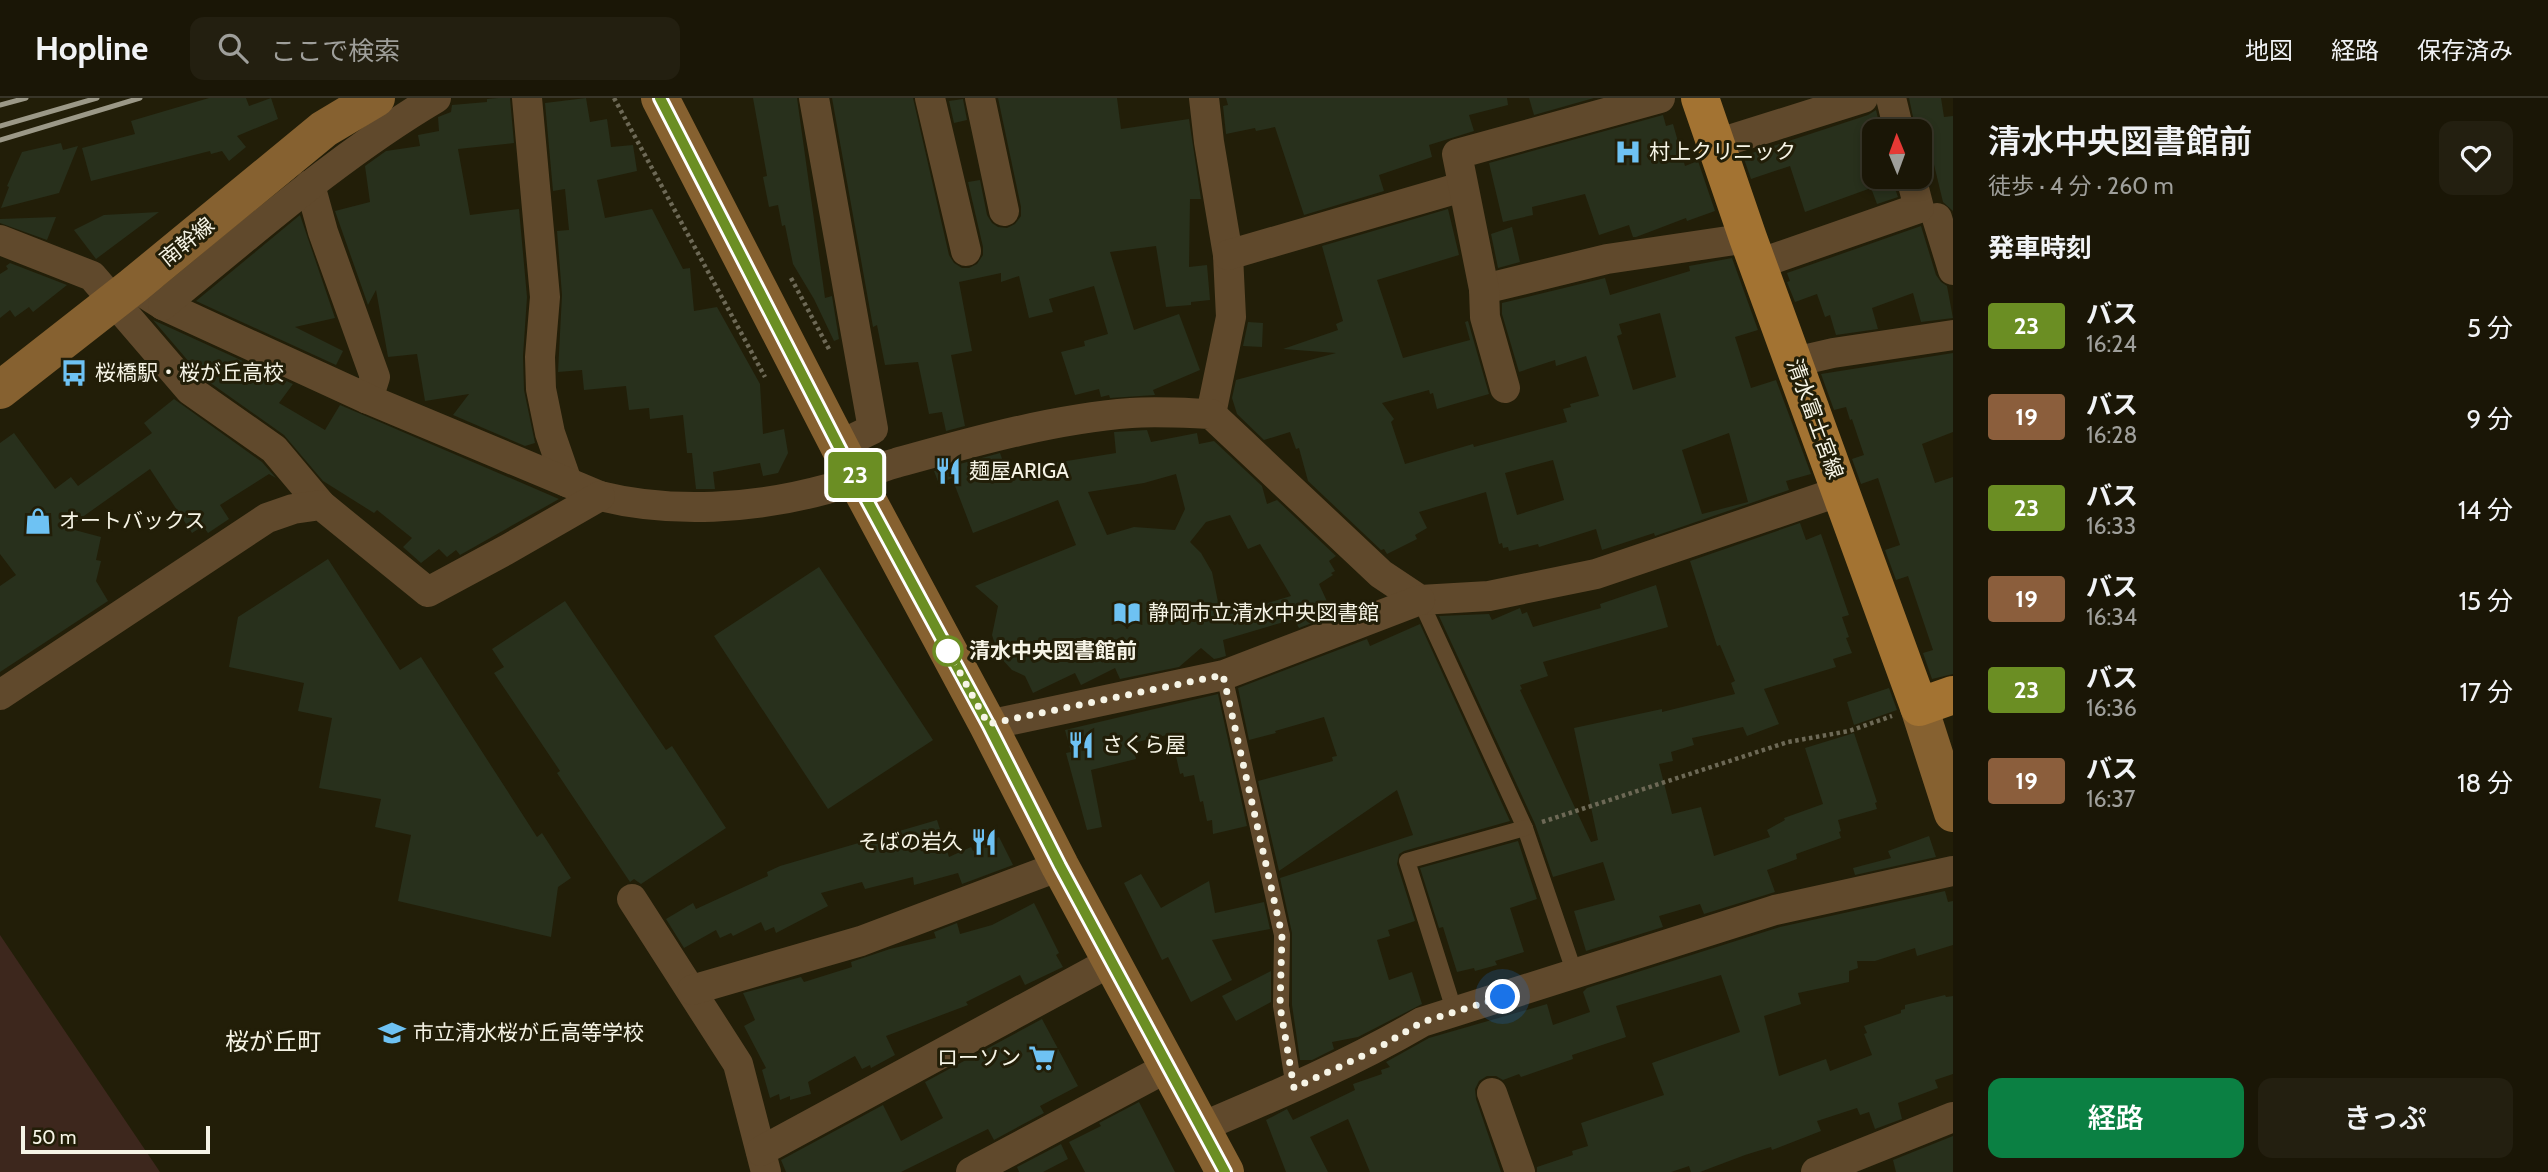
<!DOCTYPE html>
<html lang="ja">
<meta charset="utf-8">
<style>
:root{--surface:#1a1606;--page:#231f10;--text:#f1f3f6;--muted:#9f9f9b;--line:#383528;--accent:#0b8043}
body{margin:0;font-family:Cabin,"Noto Sans JP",sans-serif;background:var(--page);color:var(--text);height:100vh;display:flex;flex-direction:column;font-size:26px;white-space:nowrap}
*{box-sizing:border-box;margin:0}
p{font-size:23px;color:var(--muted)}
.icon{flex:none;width:38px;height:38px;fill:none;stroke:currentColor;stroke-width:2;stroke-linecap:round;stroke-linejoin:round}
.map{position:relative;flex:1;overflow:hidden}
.details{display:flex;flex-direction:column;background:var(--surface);width:595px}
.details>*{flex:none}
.badge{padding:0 14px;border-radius:5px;font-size:24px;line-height:46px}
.needle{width:46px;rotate:359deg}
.tools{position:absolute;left:1862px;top:21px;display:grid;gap:14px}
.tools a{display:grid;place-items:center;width:70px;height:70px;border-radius:14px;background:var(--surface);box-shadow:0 4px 10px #0003,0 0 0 2px var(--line);font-size:35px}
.scale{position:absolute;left:21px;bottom:18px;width:189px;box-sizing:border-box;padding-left:7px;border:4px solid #f6f4e6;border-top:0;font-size:19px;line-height:24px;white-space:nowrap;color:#f6f4e6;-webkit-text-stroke:5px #221e08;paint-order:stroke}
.you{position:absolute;width:35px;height:35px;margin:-18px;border:5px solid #fff;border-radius:50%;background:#1a73e8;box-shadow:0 0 0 10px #1a73e833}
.map>.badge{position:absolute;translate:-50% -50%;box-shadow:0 0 0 4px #fff}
h2{padding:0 35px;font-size:26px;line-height:63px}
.round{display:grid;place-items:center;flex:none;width:74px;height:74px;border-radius:14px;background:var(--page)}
.summary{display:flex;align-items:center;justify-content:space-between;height:119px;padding:0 35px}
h1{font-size:33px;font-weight:600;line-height:52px}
.action{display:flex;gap:14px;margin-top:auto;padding:14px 35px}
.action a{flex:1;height:80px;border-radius:14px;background:var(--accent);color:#fff;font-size:28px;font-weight:600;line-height:80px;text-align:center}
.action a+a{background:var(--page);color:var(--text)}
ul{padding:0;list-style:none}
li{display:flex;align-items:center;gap:21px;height:91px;padding:0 35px}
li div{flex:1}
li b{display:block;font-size:26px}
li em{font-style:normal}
li .badge{min-width:77px;font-weight:700;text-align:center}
header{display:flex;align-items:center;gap:42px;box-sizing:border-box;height:98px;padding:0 35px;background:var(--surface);border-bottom:2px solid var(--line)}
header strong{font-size:33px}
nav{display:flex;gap:38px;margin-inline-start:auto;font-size:24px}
.search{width:490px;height:63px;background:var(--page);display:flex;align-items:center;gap:18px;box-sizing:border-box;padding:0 24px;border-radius:14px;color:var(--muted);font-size:26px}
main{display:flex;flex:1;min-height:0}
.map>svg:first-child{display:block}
.green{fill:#3d271d}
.building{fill:#28301c;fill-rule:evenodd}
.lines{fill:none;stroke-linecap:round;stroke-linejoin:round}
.path{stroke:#6d6956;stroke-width:4.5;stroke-dasharray:3.5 3.5;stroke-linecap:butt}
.lane{stroke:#60492c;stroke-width:16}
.street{stroke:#60492c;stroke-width:30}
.secondary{stroke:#866130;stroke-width:38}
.primary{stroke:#a37332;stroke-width:38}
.rail{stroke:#9b9887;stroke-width:5}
.line-casing{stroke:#fff;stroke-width:16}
.line{stroke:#6b8e23;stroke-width:10}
.walk{stroke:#f6f4e6;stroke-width:7;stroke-dasharray:0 12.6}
.stop-dot{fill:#fff;stroke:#6b8e23;stroke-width:3.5}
.labels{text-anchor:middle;stroke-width:6;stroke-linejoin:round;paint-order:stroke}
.poi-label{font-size:21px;fill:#f6f4e6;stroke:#221e08;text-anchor:start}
.street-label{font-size:21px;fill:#f6f4e6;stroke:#221e08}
.stop-label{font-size:21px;font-weight:bold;fill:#f6f4e6;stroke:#221e08;text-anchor:start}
.quarter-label{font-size:24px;fill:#f6f4e6;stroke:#221e08}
</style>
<header>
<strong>Hopline</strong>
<div class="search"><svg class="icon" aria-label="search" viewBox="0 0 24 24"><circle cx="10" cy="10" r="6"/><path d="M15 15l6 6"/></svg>ここで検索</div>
<nav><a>地図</a><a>経路</a><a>保存済み</a></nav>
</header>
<main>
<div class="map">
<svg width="1953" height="1074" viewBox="0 0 1953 1074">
<rect width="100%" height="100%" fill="#221e08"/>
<!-- green -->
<path class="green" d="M0 837 160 1074H0Z"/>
<!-- building -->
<g class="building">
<path d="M209 0H246L249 8 271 0 278 21 237 38 246 49 229 63 222 53 211 56 210 53 91 83 82 50 135 36 131 23Z"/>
<path d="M498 0H510L514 45 458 51 470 117 519 111 527 199 523 258 524 292 535 345 525 348 453 317 469 296 425 303 417 256 388 259 376 192 368 207 335 113 370 104 365 68 386 53 420 48 418 37 439 33 438 19 451 14 452 7 487 4V1Z"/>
<path d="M586 0 590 24 607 21 611 49 633 47 637 73 597 82 605 120 652 111 683 171 690 170 694 213 717 209 760 286 763 336 784 331 788 355 778 375 763 378 760 365 713 374 715 391H696L692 355H687L683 317 650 321 649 310 629 312 626 288 584 292 582 272 558 274 562 197 557 133 569 132 565 91 553 93 545 5Z"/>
<path d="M753 0H797L825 200 832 198 839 241 834 243 814 201 793 166 785 127 782 128 778 107 769 109 763 79 767 78Z"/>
<path d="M832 0H913L949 157 954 165 962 170H969L977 166 983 157V149L968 84 980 82 987 117 992 125 998 129 1007 130 1015 126 1021 118V109L998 0H1117L1121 31 1189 21 1201 101H1190L1189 169 1207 167 1210 202 1191 204V207L1166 209 1156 148 1110 154 1134 232 1179 216 1200 272 1153 292 1155 297 1110 300 1109 297 1101 299 1099 291 1075 297 1061 254 1085 248 1084 243 1108 236 1094 188 1049 201 1053 214 1029 220 1019 178 1001 184V175L959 184 972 253 951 257 965 328 946 333 942 314 929 316 918 264 885 267 877 227 873 229Z"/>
<path d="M1226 0H1507L1508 7 1469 17 1474 33 1429 47 1432 59 1379 77 1384 93 1304 117 1275 29 1256 33 1255 30 1226 36 1223 8 1228 7Z"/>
<path d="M1529 0H1594L1534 17Z"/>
<path d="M1909 0H1941L1944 19 1953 18V113L1943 104 1930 50 1924 51 1921 33H1916Z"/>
<path d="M963 1 967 22 954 25 949 3Z"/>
<path d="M1876 12 1881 33H1874V79H1891L1898 99 1877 106 1871 90 1805 114 1790 68 1751 81 1743 58 1868 17Z"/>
<path d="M1663 17 1666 28 1673 26 1685 68 1698 63 1715 113 1687 123 1686 120 1636 139H1633L1629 127 1599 137 1585 96 1532 109 1533 117 1503 124 1489 65Z"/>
<path d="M61 45 63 52 78 48 59 95 1 110 9 89 7 88 22 54Z"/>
<path d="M1448 111 1459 157 1377 182 1403 260 1470 242 1465 224 1468 223 1489 296 1437 311 1433 295 1430 296 1429 292 1382 305 1394 321 1391 324 1405 366 1473 346 1474 349 1567 324 1563 311 1571 309 1570 306 1599 298 1586 258 1556 268 1555 262 1519 274 1502 216V205L1605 180 1610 197 1690 173 1689 168 1732 160 1758 232 1735 239 1751 290 1776 282 1811 376 1786 383 1789 392 1655 438 1654 435 1602 452 1596 431 1539 449 1538 446 1509 453 1508 449 1503 450 1502 445 1499 446 1486 394 1419 414 1427 430 1415 437 1417 441 1387 456 1384 451 1381 452 1308 383 1299 350 1296 351 1290 334 1264 342 1237 316 1232 300 1236 282 1336 255 1283 251 1338 232 1336 226 1343 223 1322 148ZM1660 215 1676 279 1633 292 1617 238 1622 236 1619 226ZM1729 335 1748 404 1702 416 1682 352ZM1553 362 1564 402 1517 417 1505 375Z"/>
<path d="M159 114 96 161 74 132 104 117Z"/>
<path d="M300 117 335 220 295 229 343 253 336 267 196 203Z"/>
<path d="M56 119 47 142 0 125V121Z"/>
<path d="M1921 128 1936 177 1941 184 1947 188 1953 220 1921 224 1913 195 1872 210 1878 231 1836 237 1830 217 1825 219 1817 196 1795 204 1787 184 1790 183 1787 175Z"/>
<path d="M1512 129 1520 164 1498 170 1491 136Z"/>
<path d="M10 165 67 187 33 214 29 209 15 219 10 212 0 220V176L8 171 6 168Z"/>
<path d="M153 222 293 286 279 305 325 332 340 307 559 401 460 457 456 452 447 459 439 451 421 465 403 449 412 440 377 412 374 415 323 383 284 337 202 279Z"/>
<path d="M1248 224 1263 225 1262 249 1243 248Z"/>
<path d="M1953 255V334L1922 346 1935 385 1953 379V576L1932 581 1923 555 1933 552 1908 478 1896 482 1885 452 1900 447 1878 380 1861 386 1852 361 1864 357 1852 321 1850 322 1846 309 1834 312 1821 276Z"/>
<path d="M174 301 262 364 276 380 269 376 220 407 229 421 208 435 203 428 192 435 150 371 67 430 101 439 96 462 101 463 96 483 108 503 0 574V488L16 477 0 456V345L14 335 55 391 71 379 78 388 152 335 144 325Z"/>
<path d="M1147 332 1151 344 1197 335 1199 346 1214 343 1262 388 1267 406 1277 402 1336 458 1329 463 1335 473 1331 475 1333 477 1319 486 1331 512 1323 516 1325 520 1299 530 1294 521 1223 542 1226 558 1219 560 1214 561 1201 550 1179 569 1120 581 1115 570 1081 587 1075 575 1033 595 1025 578 1012 572 999 558 992 537 998 508 975 488 1076 447 1058 402 973 435 952 380 939 386 934 373 1000 355 1007 375 1041 363 1042 367 1116 355 1114 334ZM1176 376 1185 411 1175 432 1134 429 1107 437 1088 394 1144 385ZM1230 417 1248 451 1260 446 1291 498 1221 519 1212 474 1201 455 1190 444 1206 424Z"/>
<path d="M1800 425 1806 442 1821 436 1849 517 1842 519 1849 539 1846 540 1852 555 1833 561 1836 569 1764 591 1779 626 1747 638 1743 629 1692 640 1694 647 1671 654 1673 663 1659 666 1672 716 1701 709 1714 758 1770 739 1767 732 1785 722 1784 720 1823 706 1805 650 1854 635 1877 704 1875 705 1877 711 1838 722 1841 733 1839 734 1841 740 1796 756 1797 761 1767 772 1775 794 1704 816 1700 806 1659 818 1663 829 1586 853 1574 813 1615 802 1603 764 1553 779 1535 726 1439 518 1489 516 1492 522 1520 510 1522 516 1527 514 1533 529 1601 510 1600 506 1656 487 1668 529 1543 564 1548 578 1520 587 1522 591 1520 592 1591 744 1598 742 1574 630 1662 611V614L1735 596 1731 585 1735 583 1720 547 1717 548 1690 463Z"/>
<path d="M328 461 400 572 421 559 537 739 542 735 571 780 558 789 551 839 398 803 411 737 375 729 381 701 319 690 332 620 298 613 304 585 229 569 238 519Z"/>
<path d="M819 469 933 642 828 711 714 538Z"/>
<path d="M565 503 666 652 672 648 726 730 641 786 634 781 630 784 557 675 560 673 494 575 504 569 492 551Z"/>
<path d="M1420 526 1510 723 1404 753 1399 756 1397 766 1415 823 1388 832 1390 838 1377 842 1389 882 1412 874 1422 906 1358 939 1332 944 1334 951 1312 962H1300L1292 907V835L1280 780 1413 737 1397 692 1279 773 1258 683 1333 663 1332 659 1337 658 1324 619 1275 633 1276 635 1249 642 1238 590 1367 541 1370 548Z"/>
<path d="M1889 590 1897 612 1854 627 1847 604Z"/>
<path d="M1218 596 1247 728 1213 736 1212 722 1207 723 1203 703 1200 704 1194 677 1184 679 1183 675 1180 676 1171 636 1133 645 1136 661 1091 672 1102 729 1087 732 1066 655 1071 654 1065 632Z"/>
<path d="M937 722 949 759 971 749 973 753 999 739 1013 767 962 786 958 775 914 787 913 779 865 791 862 784 821 795 828 808 776 835 774 829 765 833 761 824 733 838 731 835 720 840 716 832 684 850 666 821 693 805 696 811 768 778 767 774 780 768Z"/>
<path d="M1929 738 1936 759 1855 777 1853 770 1891 760 1888 753Z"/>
<path d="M1518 743 1537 801 1510 810 1524 854 1495 863 1497 867 1475 873 1474 870 1457 874 1443 829 1439 830 1420 770Z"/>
<path d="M1141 776 1161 810 1209 783 1215 815 1264 804 1270 831 1212 842 1232 882 1191 904 1168 859 1162 862 1124 785Z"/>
<path d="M1945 793 1948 804 1953 803V847L1917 858 1915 850 1875 863H1857L1858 870 1849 873V884L1798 895 1801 906 1764 918 1779 978 1826 961 1830 973 1872 957 1864 936 1867 935 1864 928 1901 915V912L1905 911V907L1945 897 1946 899 1953 898V976L1935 982 1938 990 1898 1005 1902 1021 1875 1031 1869 1014 1860 1017 1857 1010 1817 1023 1821 1033 1772 1052 1771 1049 1745 1057 1700 1074H1691L1689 1068 1671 1074H1537V1069L1573 1057 1572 1053 1588 1048 1581 1025 1664 997 1652 965 1740 934 1721 877 1616 908 1626 939 1572 957 1573 961 1521 979 1519 976 1503 982 1496 978H1487L1479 983 1475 991 1476 1001 1501 1074H1370L1348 1021 1310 1039 1328 1074H1286L1266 1022 1287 1011 1293 1022 1355 992 1353 986 1382 976 1381 972 1390 969 1386 964 1429 940 1547 906 1553 927 1590 914 1583 894 1587 890 1780 829Z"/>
<path d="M1034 805 1059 855 1056 857 1063 869 1025 887 1020 877 966 904 968 907 886 938 895 957 871 970 870 967 862 971 855 958 808 984 811 996 790 1002V998L780 1002 779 996 770 1000 762 972 766 970 744 928 755 922 743 895 801 879 804 884 852 869 851 864 890 851 936 840 934 834 957 825 960 836 992 827Z"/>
<path d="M1271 873V904L1236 923 1222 898Z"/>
<path d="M1042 921 1078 988 1040 1008 1044 1015 994 1042 988 1031 901 1074H786L781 1062 883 1007 901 1043 943 1020 925 984Z"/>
<path d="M1139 1004 1175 1074H1085L1069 1044 1101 1028 1099 1025Z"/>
<path d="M1953 1038V1074H1896L1893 1062Z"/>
<path d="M1061 1046 1068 1061 1043 1074H1019L1017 1069Z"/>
</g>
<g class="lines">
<!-- path -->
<g class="path">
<path d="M614 0 765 279"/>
<path d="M791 180 830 253"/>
<path d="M1542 724 1788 644 1849 633 1892 618"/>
</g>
<!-- lane -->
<g class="lane">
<path d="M1420 502 1525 730 1575 876"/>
<path d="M1224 577 1282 837 1281 908 1294 990"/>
<path d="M1455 915 1407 763 1525 730"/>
</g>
<!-- street -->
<g class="street">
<path d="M527 0 545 199 540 259 541 291 550 335 567 384"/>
<path d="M814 0 873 331 840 347"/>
<path d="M930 0 966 153"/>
<path d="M980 0 1004 113"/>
<path d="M1204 0 1209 44 1228 157 1231 219 1211 316"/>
<path d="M1891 0 1899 33"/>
<path d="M1716 46 1863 0"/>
<path d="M310 87 323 134 375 279 368 301"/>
<path d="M1937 120 1953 172"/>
<path d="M0 142 92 178 190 292 274 351 321 407"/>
<path d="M1228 157 1462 89"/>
<path d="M1758 166 1919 110 1911 79"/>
<path d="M133 188 163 207 368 301 600 398C672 416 754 411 827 391 851 385 872 371 896 365 972 344 1052 321 1131 315 1157 313 1185 315 1211 316L1381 476 1420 502 1489 498 1596 476 1841 393"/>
<path d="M1484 191 1607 161 1748 140"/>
<path d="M163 207C252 135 338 58 436 0"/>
<path d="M1794 264 1833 255 1953 237"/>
<path d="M1505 290 1485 219 1484 191 1457 56 1660 0"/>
<path d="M0 597 267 420 293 411 321 407 428 494 506 452 600 398"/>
<path d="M988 627 1224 577 1420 502"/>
<path d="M632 801 738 966 766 1074"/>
<path d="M692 892 861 843 1060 768"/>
<path d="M1492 995 1520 1074"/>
<path d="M1202 1029C1277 997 1352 965 1422 924L1775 812 1953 773"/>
<path d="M761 1053 1112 863"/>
<path d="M971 1074 1168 969"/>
<path d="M1816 1074 1953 1019"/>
</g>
<!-- secondary -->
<g class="secondary">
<path d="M660 0 856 381 988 627 1060 768 1225 1074"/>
<path d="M0 292 133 188 324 31 376 0"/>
<path d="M1919 609 1953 715"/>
</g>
<!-- primary -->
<path class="primary" d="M1700 0 1748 140 1919 609 1953 597"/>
<!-- rail -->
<g class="rail">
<path d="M0 7 26 0"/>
<path d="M0 28 97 0"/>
<path d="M0 42 140 0"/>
</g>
</g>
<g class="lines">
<defs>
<path id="line" d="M660 0 856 382 988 626 1060 768 1225 1074"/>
</defs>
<!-- line casing -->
<use href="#line" class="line-casing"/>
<!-- line -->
<use href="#line" class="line"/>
<!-- walk -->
<path class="walk" d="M948 553 988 626 1223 577 1282 837 1280 908 1294 990 1375 952 1422 924 1503 899"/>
</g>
<!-- icons -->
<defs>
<symbol id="hospital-bare" viewBox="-9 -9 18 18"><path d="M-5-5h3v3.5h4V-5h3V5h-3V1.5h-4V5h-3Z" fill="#6ec2f3" stroke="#221e08" stroke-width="2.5" paint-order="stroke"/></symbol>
<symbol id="bus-bare" viewBox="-9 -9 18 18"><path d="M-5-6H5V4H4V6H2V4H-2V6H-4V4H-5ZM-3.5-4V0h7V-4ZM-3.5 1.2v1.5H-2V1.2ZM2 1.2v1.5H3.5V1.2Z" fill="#6ec2f3" stroke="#221e08" stroke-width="2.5" paint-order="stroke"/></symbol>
<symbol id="restaurant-bare" viewBox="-9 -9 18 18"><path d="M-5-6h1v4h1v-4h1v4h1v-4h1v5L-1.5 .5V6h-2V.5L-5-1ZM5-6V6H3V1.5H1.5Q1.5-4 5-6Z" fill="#6ec2f3" stroke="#221e08" stroke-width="2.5" paint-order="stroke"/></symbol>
<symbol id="shop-bare" viewBox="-9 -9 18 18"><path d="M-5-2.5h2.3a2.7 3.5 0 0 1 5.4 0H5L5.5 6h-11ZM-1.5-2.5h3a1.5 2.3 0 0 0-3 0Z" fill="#6ec2f3" stroke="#221e08" stroke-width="2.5" paint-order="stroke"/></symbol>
<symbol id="library-bare" viewBox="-9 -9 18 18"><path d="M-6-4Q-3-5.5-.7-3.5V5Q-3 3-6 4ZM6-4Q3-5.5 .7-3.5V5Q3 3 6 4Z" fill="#6ec2f3" stroke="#221e08" stroke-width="2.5" paint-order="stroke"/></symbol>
<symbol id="school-bare" viewBox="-9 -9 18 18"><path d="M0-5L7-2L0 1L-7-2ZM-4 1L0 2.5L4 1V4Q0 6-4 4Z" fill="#6ec2f3" stroke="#221e08" stroke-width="2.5" paint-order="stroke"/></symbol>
<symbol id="supermarket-bare" viewBox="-9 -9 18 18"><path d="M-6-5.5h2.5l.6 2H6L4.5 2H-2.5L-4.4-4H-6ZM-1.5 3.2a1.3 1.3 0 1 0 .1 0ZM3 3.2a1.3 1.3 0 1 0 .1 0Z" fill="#6ec2f3" stroke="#221e08" stroke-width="2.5" paint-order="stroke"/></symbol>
</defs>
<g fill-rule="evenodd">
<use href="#hospital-bare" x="1609" y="35" width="38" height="38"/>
<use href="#bus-bare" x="55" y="256" width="38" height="38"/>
<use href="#restaurant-bare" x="929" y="354" width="38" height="38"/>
<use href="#shop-bare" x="19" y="404" width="38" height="38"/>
<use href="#library-bare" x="1108" y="496" width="38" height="38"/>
<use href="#restaurant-bare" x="1062" y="628" width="38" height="38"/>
<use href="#restaurant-bare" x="965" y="725" width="38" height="38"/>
<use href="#school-bare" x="373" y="916" width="38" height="38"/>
<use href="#supermarket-bare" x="1023" y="941" width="38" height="38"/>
</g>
<!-- markers -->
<circle class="stop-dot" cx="948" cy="553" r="14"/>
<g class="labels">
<!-- poi labels -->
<g class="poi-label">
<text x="1649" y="61">村上クリニック</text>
<text x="95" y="282">桜橋駅・桜が丘高校</text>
<text x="969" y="380">麺屋ARIGA</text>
<text x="59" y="430">オートバックス</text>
<text x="1148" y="522">静岡市立清水中央図書館</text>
<text x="1102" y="654">さくら屋</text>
<text x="963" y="751" text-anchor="end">そばの岩久</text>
<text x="413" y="942">市立清水桜が丘高等学校</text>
<text x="1021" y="967" text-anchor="end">ローソン</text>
</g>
<!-- street labels -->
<g class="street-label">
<text transform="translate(187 144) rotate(-39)" y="7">南幹線</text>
<text transform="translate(1815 321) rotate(70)" y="7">清水富士宮線</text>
</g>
<!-- stop labels -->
<g class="stop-label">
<text x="969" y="560">清水中央図書館前</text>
</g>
<!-- quarter labels -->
<g class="quarter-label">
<text x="273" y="952">桜が丘町</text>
</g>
</g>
</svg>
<div class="tools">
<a><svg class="needle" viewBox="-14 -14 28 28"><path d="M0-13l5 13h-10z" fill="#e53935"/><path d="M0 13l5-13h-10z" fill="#9f9f9b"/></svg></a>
</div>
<div class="scale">50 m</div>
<div class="you" style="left:1503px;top:899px"></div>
<b class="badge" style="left:855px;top:377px;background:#6b8e23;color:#fff">23</b>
</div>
<section class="details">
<div class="summary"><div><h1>清水中央図書館前</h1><p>徒歩 · 4 分 · 260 m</p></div><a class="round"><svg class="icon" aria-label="heart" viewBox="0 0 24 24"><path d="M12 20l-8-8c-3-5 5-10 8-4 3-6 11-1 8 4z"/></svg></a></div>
<h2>発車時刻</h2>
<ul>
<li><span class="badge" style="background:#6b8e23;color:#fff">23</span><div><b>バス</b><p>16:24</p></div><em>5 分</em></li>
<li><span class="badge" style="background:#8b5e3c;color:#fff">19</span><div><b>バス</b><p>16:28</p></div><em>9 分</em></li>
<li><span class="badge" style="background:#6b8e23;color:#fff">23</span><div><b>バス</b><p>16:33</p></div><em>14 分</em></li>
<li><span class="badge" style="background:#8b5e3c;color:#fff">19</span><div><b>バス</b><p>16:34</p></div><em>15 分</em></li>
<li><span class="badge" style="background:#6b8e23;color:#fff">23</span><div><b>バス</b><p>16:36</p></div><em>17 分</em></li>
<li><span class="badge" style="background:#8b5e3c;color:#fff">19</span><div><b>バス</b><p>16:37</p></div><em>18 分</em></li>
</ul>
<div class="action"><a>経路</a><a>きっぷ</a></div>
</section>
</main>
